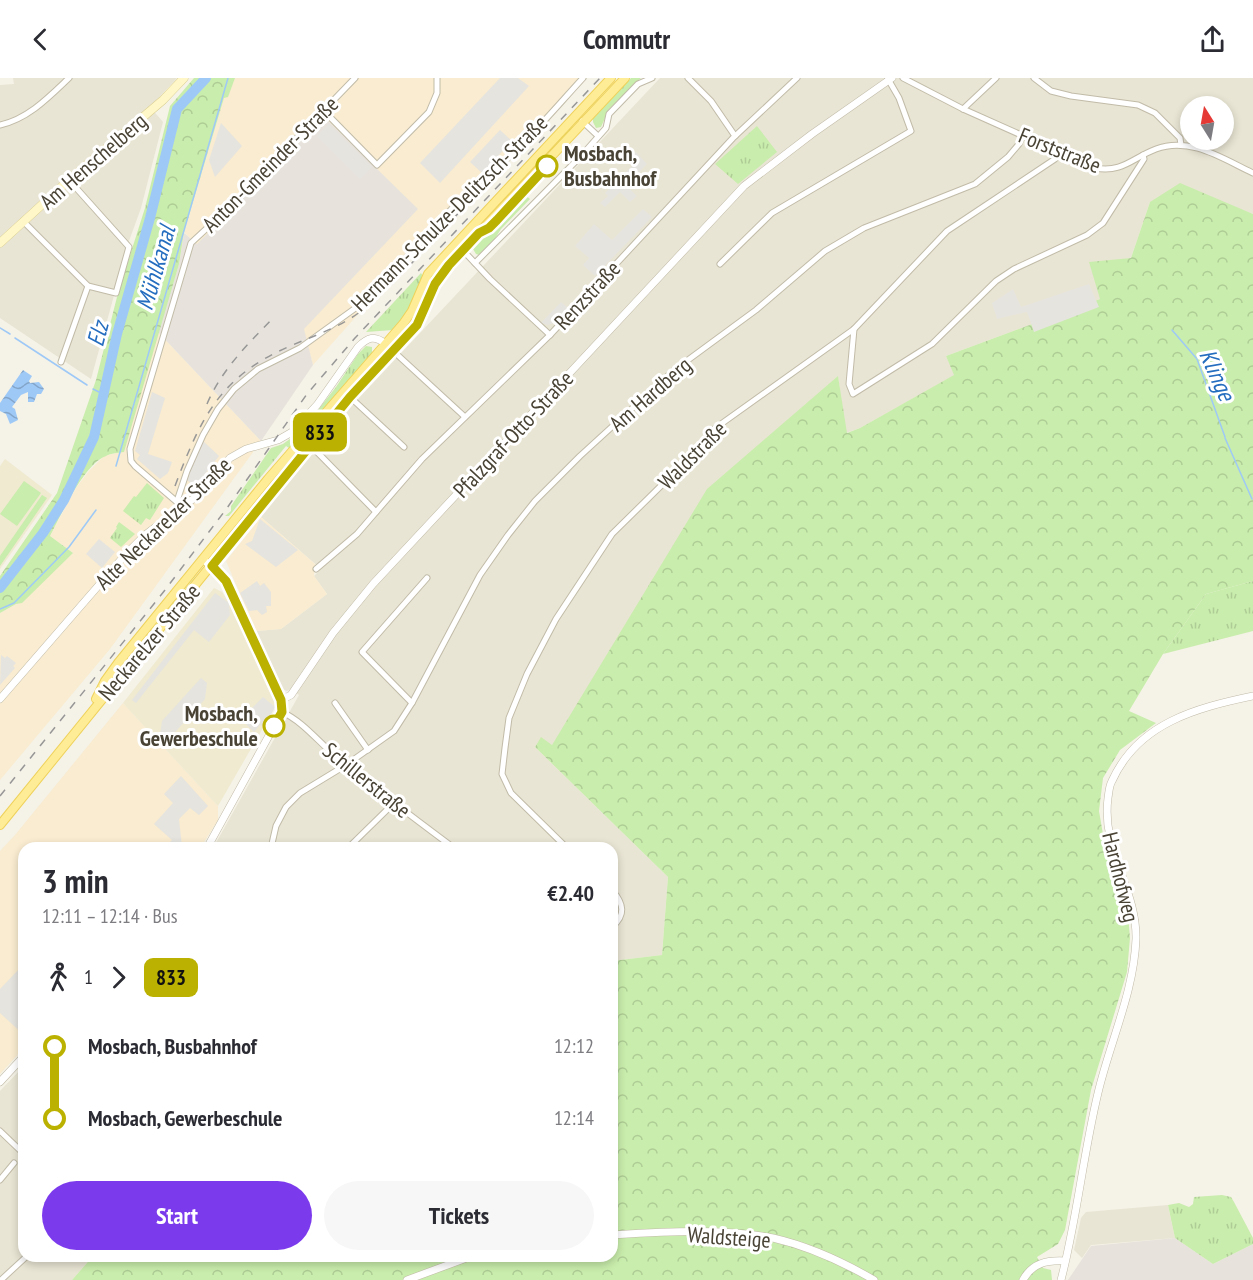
<!DOCTYPE html>
<meta charset="utf-8">
<style>
:root{--surface:#fff;--page:#f7f7f7;--text:#2b2b33;--muted:#7c7c81;--accent:#7c3aed}
body{margin:0;font-family:"PT Sans Narrow",sans-serif;background:var(--page);color:var(--text);height:100vh;display:flex;flex-direction:column;font-size:22px;white-space:nowrap}
*{box-sizing:border-box;margin:0}
p{font-size:20px;color:var(--muted)}
.icon{flex:none;width:33px;height:33px;fill:none;stroke:currentColor;stroke-width:2;stroke-linecap:round;stroke-linejoin:round}
.map{position:relative;flex:1;overflow:hidden}
.side{position:absolute;left:18px;top:764px;width:600px;height:420px;display:flex;flex-direction:column;background:var(--surface);border-radius:18px;box-shadow:0 3px 9px #0003}
.side>*{flex:none}
.badge{padding:0 12px;border-radius:9px;font-size:21px;line-height:39px}
.needle{width:39px;rotate:349deg}
.tools{position:absolute;left:1180px;top:18px;display:grid;gap:12px}
.tools a{display:grid;place-items:center;width:54px;height:54px;border-radius:50%;background:var(--surface);box-shadow:0 3px 9px #0003;font-size:30px}
.map>.badge{position:absolute;translate:-50% -50%;box-shadow:0 0 0 3px #fff}
.legs{display:flex;align-items:center;gap:9px;height:66px;padding:0 24px;font-size:20px}
.legs p{margin-inline-start:auto}
.summary{display:flex;align-items:center;justify-content:space-between;height:102px;padding:0 24px}
h1{font-size:33px;font-weight:700;line-height:45px}
.primary-button{display:flex;gap:12px;margin-top:auto;padding:12px 24px}
.primary-button a{flex:1;height:69px;border-radius:36px;background:var(--accent);color:#fff;font-size:24px;font-weight:700;line-height:69px;text-align:center}
.primary-button a+a{background:var(--page);color:var(--text)}
ul{padding:0 24px;list-style:none}
li{display:flex;align-items:center;gap:21px;height:72px;font-size:22px}
li i{display:grid;place-items:center;width:9px;height:100%;margin:0 8px;background:currentColor}
li i::after{content:'';width:15px;height:15px;margin:-8px;border:4px solid;border-radius:50%;background:var(--surface)}
li p{margin-inline-start:auto}
li:first-child i{background:linear-gradient(#0000 50%,currentColor 0)}
li:last-child i{background:linear-gradient(currentColor 50%,#0000 0)}
header{display:flex;justify-content:space-between;align-items:center;height:78px;padding:0 24px;background:var(--surface);font-size:27px;font-weight:700}
.map>svg:first-child{display:block}
.residential{fill:#e9e5d4;fill-rule:evenodd}
.commercial{fill:#f9ecd0}
.industrial{fill:#e7e3dc}
.education{fill:#efead0}
.grass{fill:url(#grass-tufts)}
.forest{fill:url(#forest-crowns)}
.pitch{fill:#c9edac}
.parking{fill:#e6e4df}
.water{fill:url(#water-waves)}
.lines{fill:none;stroke-linecap:round;stroke-linejoin:round}
.stream{stroke:#9ec9f7;stroke-width:1.5}
.river{stroke:#9ec9f7;stroke-width:10}
.minor-casing{stroke:#c1bba8;stroke-width:7}
.tertiary-casing{stroke:#c1bba8;stroke-width:8}
.secondary-casing{stroke:#d9ce93;stroke-width:9}
.primary-casing{stroke:#eed25b;stroke-width:10}
.minor{stroke:#fff;stroke-width:5}
.tertiary{stroke:#fff;stroke-width:7}
.secondary{stroke:#fff7c7;stroke-width:8}
.primary{stroke:#ffec96;stroke-width:8}
.rail{stroke:#979797;stroke-width:1.5;stroke-dasharray:8 8;stroke-linecap:butt}
.line-1-casing{stroke:#fff;stroke-width:14}
.line-1{stroke:#bbb101;stroke-width:9}
.stop-1-dot{fill:#fff;stroke:#bbb101;stroke-width:3}
.labels{text-anchor:middle;stroke-width:6;stroke-linejoin:round;paint-order:stroke}
.street-label{font-size:22px;fill:#494335;stroke:#fff}
.stop-label{font-size:22px;font-weight:bold;fill:#494335;stroke:#fff;text-anchor:start}
.water-label{font-size:24px;font-style:italic;fill:#246dbf;stroke:#fff}
</style>
<header><svg class="icon" aria-label="back" viewBox="0 0 24 24"><path d="M15 5l-7 7 7 7"/></svg>Commutr<svg class="icon" aria-label="share" viewBox="0 0 24 24"><path d="M12 15V3M7 8l5-5 5 5M5 13v7h14v-7"/></svg></header>
<div class="map">
<svg width="1253" height="1202" viewBox="0 0 1253 1202">
<defs>
<pattern id="grass-tufts" width="24" height="20" patternUnits="userSpaceOnUse" patternTransform="scale(1.5)"><rect width="24" height="20" fill="#c9edac"/><path d="M3 7l-1-3M5 7V3M7 7l1-3M15 17l-1-3M17 17v-4M19 17l1-3" fill="none" stroke="#aecc95"/></pattern>
<pattern id="forest-crowns" width="20" height="18" patternUnits="userSpaceOnUse" patternTransform="scale(1.5)"><rect width="20" height="18" fill="#c9edac"/><path d="M2 6a3 3 0 1 1 6 0M12 15a3 3 0 1 1 6 0" fill="none" stroke="#aecc95"/></pattern>
<pattern id="water-waves" width="16" height="10" patternUnits="userSpaceOnUse" patternTransform="scale(1.5)"><rect width="16" height="10" fill="#9ec9f7"/><path d="M0 5q4-4 8 0t8 0" fill="none" stroke="#83a5c9"/></pattern>
</defs>
<rect width="100%" height="100%" fill="#f5f2e7"/>
<!-- residential -->
<g class="residential">
<path d="M13 0H177L150 29 163 44 141 130 129 163 91 301 0 240V7L14 6Z"/>
<path d="M660 0H1253V136L1228 127 1150 124 1131 180 1100 221 946 278 955 297 860 350 846 355 838 299 552 668 541 660 535 669 668 799 662 877 612 883V770H213L299 617 291 611 287 613 282 611 256 553 281 551 327 516 314 498 321 491 261 439 340 340ZM1191 28H1224V62H1191Z"/>
<path d="M24 988V1178H93L72 1202H0V1013Z"/>
<path d="M1168 1127 1175 1160 1091 1167 1082 1180 1074 1172 1081 1140 1086 1134Z"/>
</g>
<!-- commercial -->
<g class="commercial">
<path d="M235 0H586L384 207 313 287 303 251 417 131 324 39 197 167 184 154 224 20Z"/>
<path d="M158 254 261 363 110 571 0 702V535L16 526 73 475 50 458 76 410 89 393 104 378 124 373Z"/>
<path d="M261 439 315 486 314 498 327 516 281 551 256 553 226 483Z"/>
<path d="M123 625 218 728V742L201 769 24 770V970L0 996V773L15 757Z"/>
</g>
<!-- industrial -->
<g class="industrial">
<path d="M324 39 418 131 304 251 313 287 261 363 158 254 179 186 184 155 197 166Z"/>
<path d="M1175 1160 1213 1186 1253 1166V1202H1068L1091 1168Z"/>
</g>
<!-- education -->
<g class="education">
<path d="M5 381 52 417 0 491V388Z"/>
<path d="M214 510 222 514 235 534 274 623 275 629 218 728 123 625Z"/>
</g>
<!-- grass -->
<g class="grass">
<path d="M631 0H641L609 31 601 49 596 50 593 44V40Z"/>
<path d="M573 48 572 51 496 132 504 119 570 49Z"/>
<path d="M757 48 777 74 738 106 715 86Z"/>
<path d="M525 117 530 121 501 151 491 167 479 177 476 176 473 171 474 167 490 154 492 155Z"/>
<path d="M453 177 418 238 407 254 406 253C424 229 424 193 453 177Z"/>
<path d="M421 195 423 198 408 233 393 252 366 254Z"/>
<path d="M366 268 372 269V277L289 370 286 368 229 438H225L231 433V428L271 370 283 366 302 352 336 309 358 276Z"/>
<path d="M147 405 164 420 150 442 146 440 141 447 123 433 134 418 136 419Z"/>
<path d="M119 444 135 456 121 469 110 460 117 450 116 449Z"/>
<path d="M195 499 198 501 125 587 122 588Z"/>
<path d="M1253 503V553L1163 576 1206 516Z"/>
<path d="M1222 1117 1231 1119 1234 1124 1253 1160V1166L1213 1186 1175 1160 1168 1127 1179 1125 1189 1129 1193 1126 1194 1119Z"/>
</g>
<!-- forest -->
<g class="forest">
<path d="M194 0H235L228 19 224 20 184 154 179 186 124 374C118 375 111 375 106 378 84 386 61 437 50 458L73 475 22 525 16 526 0 535V498L57 415 96 302 118 215 145 130 170 28Z"/>
<path d="M1180 105 1253 136V503L1206 516 1163 576 1129 633 1156 645 1120 672 1103 700 1099 733 1105 768 1128 836 1130 860 1127 894 1091 1012 1065 1152 1058 1166 1037 1179 1043 1190 1051 1192 1052 1202H72L93 1178H612V883L662 877 668 799 535 669 541 659 552 667 707 411 838 298 847 355 860 350 954 297 946 278 1100 221 1089 184 1131 180 1150 124Z"/>
</g>
<!-- pitch -->
<g class="pitch">
<path d="M24 403 41 415 17 448 0 436Z"/>
<path d="M42 417 47 420 0 488V478Z"/>
</g>
<!-- parking -->
<g class="parking">
<path d="M500 0H518L529 8 440 105 420 85Z"/>
<path d="M221 45 242 68 215 99 209 82Z"/>
<path d="M329 46 372 89 360 101 317 58Z"/>
<path d="M500 52 512 63 482 95 470 84Z"/>
<path d="M636 74 647 86 626 107 637 118 630 124 620 114 605 129 600 125 608 118 605 115 636 84 631 79Z"/>
<path d="M643 131 652 139 595 198 583 187 589 180 575 168 594 146 612 162Z"/>
<path d="M1089 206 1099 229 1034 254 1027 234 997 241 992 225 1013 211 1021 229Z"/>
<path d="M561 224 568 230 554 245 548 247 541 245Z"/>
<path d="M152 314 165 320 148 376 172 384 168 395 160 401 137 381 140 377 135 373Z"/>
<path d="M203 363 219 378 195 409 186 401Z"/>
<path d="M260 441 298 472 276 489 245 466 252 463Z"/>
<path d="M99 461 115 474 102 490 86 476Z"/>
<path d="M257 503 260 508 264 505 271 514V528H266L267 534 262 537 257 532 249 533 240 515Z"/>
<path d="M215 515 229 525 230 537 209 564 194 552 136 625 132 622Z"/>
<path d="M1 577 5 580 7 578 16 585 13 588 15 590 0 607Z"/>
<path d="M201 600 207 605 205 621 167 663 160 657 162 643Z"/>
<path d="M263 619 275 629 264 649 260 647 254 654 241 641Z"/>
<path d="M181 698 208 728 199 737 190 730 179 741 182 769H165L172 762 154 746 173 725 164 716Z"/>
<path d="M24 886V957L0 935V911Z"/>
</g>
<!-- water -->
<path class="water" d="M23 292 32 298 29 303 30 305 39 304 44 311 41 316H37L34 324H28V314L21 317 12 329 15 331 18 342 10 346 6 336 0 333V325Z"/>
<g class="lines">
<!-- stream -->
<g class="stream">
<path d="M0 250 10 256"/>
<path d="M1172 252 1197 281 1225 359"/>
<path d="M15 260 87 307"/>
<path d="M93 311 103 316"/>
<path d="M1225 360 1252 421"/>
<path d="M116 388 228 0"/>
<path d="M0 531 14 525 69 469 96 432"/>
</g>
<!-- river -->
<path class="river" d="M0 510 43 455 64 422 94 359 117 256 150 140 177 31 206 0"/>
<defs>
<g id="minor">
<path d="M688 0 711 23 735 58"/>
<path d="M903 0 963 31 1095 90C1123 95 1132 80 1156 71 1190 58 1223 81 1253 95"/>
<path d="M1034 0 1051 13 1071 18 1138 27 1155 35 1180 60 1181 67"/>
<path d="M963 31 996 0"/>
<path d="M324 33 377 87 429 34 437 15V0"/>
<path d="M582 43 598 58"/>
<path d="M0 47C28 41 49 19 69 0"/>
<path d="M23 143 88 208 116 215 129 169 69 102"/>
<path d="M456 165 490 201 550 257"/>
<path d="M475 185 582 77 606 50 609 36 638 6 652 0"/>
<path d="M720 186 772 135 911 53 899 20 888 1"/>
<path d="M854 251 849 306 853 316 932 266 996 203 1014 191 1087 157 1103 145 1144 81 1143 77"/>
<path d="M391 271 465 339"/>
<path d="M61 284 88 208"/>
<path d="M350 319 404 369"/>
<path d="M307 368 312 369 321 378 376 434 422 381 550 257 733 60 797 0"/>
<path d="M177 423 187 393 203 357 218 331 234 311 258 291 300 270 368 221 472 109C514 80 548 38 583 0"/>
<path d="M177 424 135 388 131 383 130 371 191 165 233 126 355 0"/>
<path d="M316 491 357 456 376 434"/>
<path d="M335 625 368 672"/>
<path d="M412 625 362 574 427 500"/>
<path d="M282 634C304 644 320 666 339 681 376 712 415 741 454 770"/>
<path d="M271 770 276 748 286 729 300 715 346 687 394 653 412 625 480 497 508 457 535 423 580 378 673 293 756 232 825 173 864 150 975 106 1008 79 1019 66 1022 58"/>
<path d="M348 770 394 725"/>
<path d="M567 770 511 715 502 696 505 670 509 640 527 596 556 541 612 456 670 399 714 351 854 251 947 153 1055 81 1060 74"/>
<path d="M612 812C624 826 626 837 612 849"/>
<path d="M0 1053 24 1076"/>
<path d="M0 1102 14 1085"/>
<path d="M1 1202 27 1178"/>
</g>
<g id="tertiary">
<path d="M204 482 226 503 282 627V634L207 770"/>
<path d="M0 621 125 477 145 457 197 418 230 380 246 371 278 362 292 354 317 327 358 269C368 259 374 257 386 266"/>
<path d="M281 622 291 617 333 555 373 506 744 108 812 56 892 0"/>
<path d="M0 1004 24 978"/>
<path d="M612 1157C662 1154 724 1150 773 1160 808 1168 843 1184 874 1202"/>
<path d="M407 1202 472 1178"/>
<path d="M1023 1202C1032 1185 1047 1182 1065 1183"/>
<path d="M1061 1202C1077 1141 1083 1077 1098 1015 1110 964 1134 914 1136 861 1137 811 1101 772 1108 720 1109 714 1109 708 1112 703 1138 645 1196 630 1253 618"/>
</g>
<path id="secondary" d="M0 165 69 102 163 22 184 0"/>
<g id="primary">
<path d="M96 621 105 603 118 585 268 401 403 246 412 233 428 196 611 0"/>
<path d="M0 747 308 368 350 319 417 247 435 206 449 187 625 0"/>
</g>
</defs>
<!-- minor casing -->
<use href="#minor" class="minor-casing"/>
<!-- tertiary casing -->
<use href="#tertiary" class="tertiary-casing"/>
<!-- secondary casing -->
<use href="#secondary" class="secondary-casing"/>
<!-- primary casing -->
<use href="#primary" class="primary-casing"/>
<!-- minor -->
<use href="#minor" class="minor"/>
<!-- tertiary -->
<use href="#tertiary" class="tertiary"/>
<!-- secondary -->
<use href="#secondary" class="secondary"/>
<!-- primary -->
<use href="#primary" class="primary"/>
<!-- rail -->
<g class="rail">
<path d="M207 326C222 291 248 266 274 239"/>
<path d="M175 408C200 342 219 299 288 269 315 257 342 249 365 230 411 192 447 141 494 102"/>
<path d="M0 718 165 512 227 430 307 316 355 260 600 0"/>
</g>
</g>
<g class="lines">
<defs>
<path id="line-1" d="M274 648 282 634 281 622 226 503 212 488 350 319 417 247 435 206 449 187 479 155 489 150 497 142 547 88"/>
</defs>
<!-- line-1 casing -->
<use href="#line-1" class="line-1-casing"/>
<!-- line-1 -->
<use href="#line-1" class="line-1"/>
</g>
<!-- markers -->
<g class="stop-1-dot">
<circle cx="547" cy="88" r="10"/>
<circle cx="274" cy="648" r="10"/>
</g>
<g class="labels">
<!-- street labels -->
<g class="street-label">
<text transform="translate(1060 72) rotate(22)" y="8">Forststraße</text>
<text transform="translate(93 83) rotate(-41)" y="8">Am Henschelberg</text>
<text transform="translate(270 86) rotate(-45)" y="8">Anton-Gmeinder-Straße</text>
<text transform="translate(449 135) rotate(-45)" y="8">Hermann-Schulze-Delitzsch-Straße</text>
<text transform="translate(587 217) rotate(-47)" y="8">Renzstraße</text>
<text transform="translate(650 316) rotate(-41)" y="8">Am Hardberg</text>
<text transform="translate(513 356) rotate(-47)" y="8">Pfalzgraf-Otto-Straße</text>
<text transform="translate(692 377) rotate(-45)" y="8">Waldstraße</text>
<text transform="translate(163 445) rotate(-44)" y="8">Alte Neckarelzer Straße</text>
<text transform="translate(149 564) rotate(-50)" y="8">Neckarelzer Straße</text>
<text transform="translate(367 702) rotate(39)" y="8">Schillerstraße</text>
<text transform="translate(1121 799) rotate(76)" y="8">Hardhofweg</text>
<text transform="translate(729 1159) rotate(4)" y="8">Waldsteige</text>
</g>
<!-- stop labels -->
<g class="stop-label">
<text x="564" y="83">Mosbach,<tspan x="564" dy="25">Busbahnhof</tspan></text>
<text x="258" y="643" text-anchor="end">Mosbach,<tspan x="258" dy="25">Gewerbeschule</tspan></text>
</g>
<!-- water labels -->
<g class="water-label">
<text transform="translate(156 190) rotate(-74)" y="8">Mühlkanal</text>
<text transform="translate(98 256) rotate(-76)" y="8">Elz</text>
<text transform="translate(1217 297) rotate(66)" y="8">Klinge</text>
</g>
</g>
</svg>
<div class="tools">
<a><svg class="needle" viewBox="-14 -14 28 28"><path d="M0-13l5 13h-10z" fill="#e53935"/><path d="M0 13l5-13h-10z" fill="#7c7c81"/></svg></a>
</div>
<b class="badge" style="left:320px;top:354px;background:#bbb101;color:#111">833</b>
<section class="side">
<div class="summary"><div><h1>3 min</h1><p>12:11 – 12:14 · Bus</p></div><b>€2.40</b></div>
<div class="legs"><svg class="icon" aria-label="walk" viewBox="0 0 24 24"><circle cx="13" cy="4" r="2"/><path d="M13 8l-2 6 4 7M11 14l-3 7M7 12l3-4h3l4 4"/></svg>1<svg class="icon" aria-label="forward" viewBox="0 0 24 24"><path d="M9 5l7 7-7 7"/></svg><b class="badge" style="background:#bbb101;color:#111">833</b></div>
<ul>
<li><i style="color:#bbb101"></i><b>Mosbach, Busbahnhof</b><p>12:12</p></li>
<li><i style="color:#bbb101"></i><b>Mosbach, Gewerbeschule</b><p>12:14</p></li>
</ul>
<div class="primary-button"><a>Start</a><a>Tickets</a></div>
</section>
</div>
